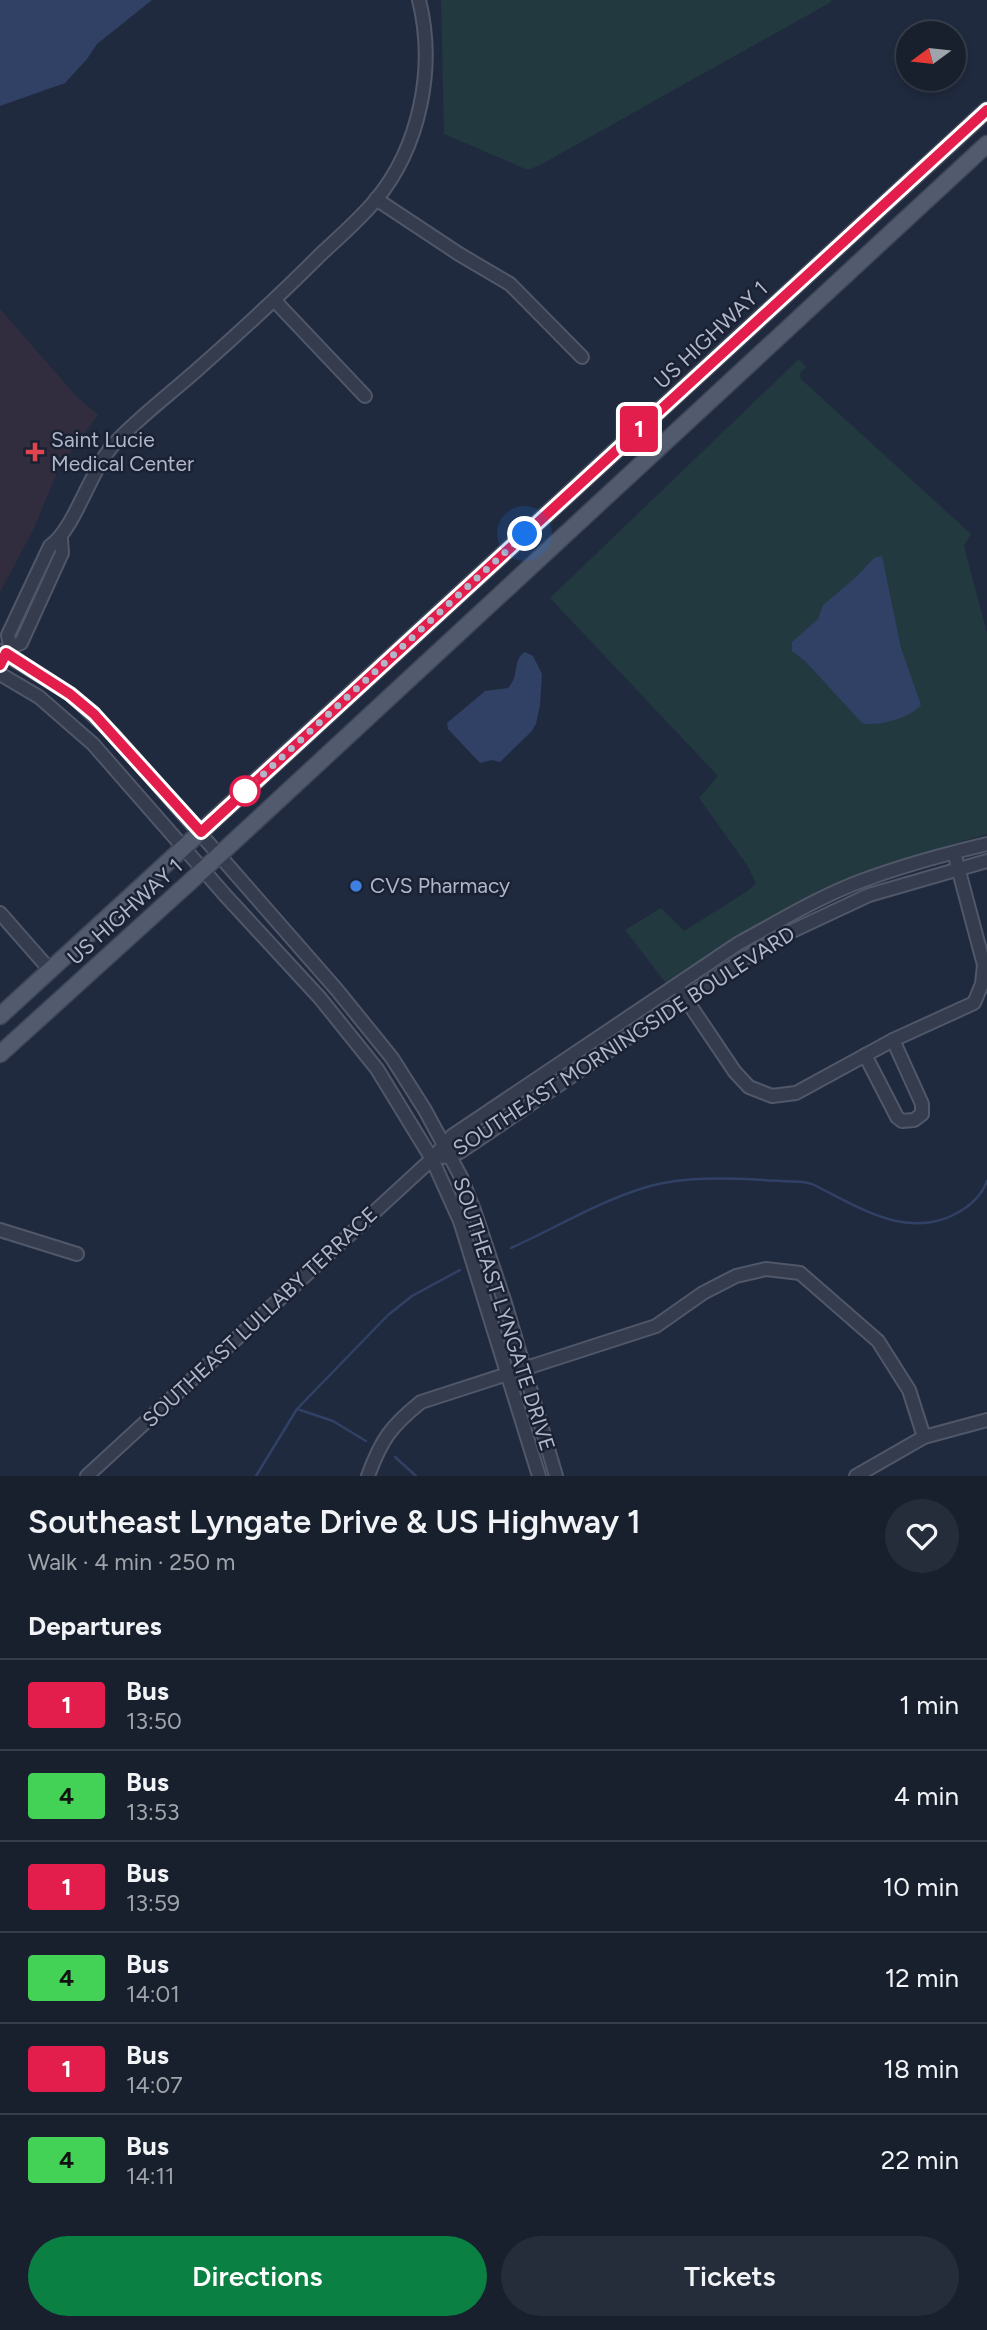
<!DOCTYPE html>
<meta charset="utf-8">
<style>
:root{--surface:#18202e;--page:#252d3a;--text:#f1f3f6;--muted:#9fa3aa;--line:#363e4a;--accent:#0b8043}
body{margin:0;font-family:Figtree,sans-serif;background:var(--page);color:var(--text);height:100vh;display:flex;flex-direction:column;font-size:26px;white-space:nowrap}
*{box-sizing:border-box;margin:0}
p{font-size:23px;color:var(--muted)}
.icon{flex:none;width:38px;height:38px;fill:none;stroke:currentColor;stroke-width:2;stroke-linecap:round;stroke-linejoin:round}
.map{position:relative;height:1476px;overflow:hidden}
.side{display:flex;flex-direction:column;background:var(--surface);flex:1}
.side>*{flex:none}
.badge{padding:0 14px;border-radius:5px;font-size:24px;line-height:46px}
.needle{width:46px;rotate:255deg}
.controls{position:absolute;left:896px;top:21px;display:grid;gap:14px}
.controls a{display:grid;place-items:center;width:70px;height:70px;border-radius:50%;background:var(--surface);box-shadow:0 4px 10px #0003,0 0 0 2px var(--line);font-size:35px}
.you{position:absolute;width:35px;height:35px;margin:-18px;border:5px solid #fff;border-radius:50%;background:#1a73e8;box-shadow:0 0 0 10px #1a73e833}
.map>.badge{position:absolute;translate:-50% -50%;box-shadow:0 0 0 4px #fff}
h2{padding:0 28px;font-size:26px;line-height:63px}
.round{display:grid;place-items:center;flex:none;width:74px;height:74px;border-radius:37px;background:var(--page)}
.headline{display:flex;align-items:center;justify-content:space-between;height:119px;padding:0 28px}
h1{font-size:33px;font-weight:600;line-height:52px}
.primary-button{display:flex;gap:14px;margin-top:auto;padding:14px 28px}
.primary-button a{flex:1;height:80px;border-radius:42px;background:var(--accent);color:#fff;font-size:28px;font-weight:600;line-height:80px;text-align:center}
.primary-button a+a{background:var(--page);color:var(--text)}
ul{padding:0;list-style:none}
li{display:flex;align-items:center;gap:21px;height:91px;padding:0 28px;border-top:2px solid var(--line)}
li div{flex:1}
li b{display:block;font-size:26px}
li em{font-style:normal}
li .badge{min-width:77px;font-weight:700;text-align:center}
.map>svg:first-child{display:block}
.medical{fill:#312d3e}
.green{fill:#22393f}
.water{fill:#314065}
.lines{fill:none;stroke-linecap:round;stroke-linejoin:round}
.stream{stroke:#314065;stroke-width:2.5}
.minor-casing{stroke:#505769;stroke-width:16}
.major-casing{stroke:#3e4557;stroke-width:19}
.minor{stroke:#343c4e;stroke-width:12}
.major{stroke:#525b6e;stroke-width:16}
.line-casing{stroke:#fff;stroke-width:16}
.line{stroke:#e31d4c;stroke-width:10}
.walk{stroke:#b0b7ca;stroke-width:7;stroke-dasharray:0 12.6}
.health-dot{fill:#e0444e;stroke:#1a2133;stroke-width:2.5}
.stop-dot{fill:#fff;stroke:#e31d4c;stroke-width:3.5}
.shop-dot{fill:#3f7fe0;stroke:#1a2133;stroke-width:2.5}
.labels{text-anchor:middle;stroke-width:5;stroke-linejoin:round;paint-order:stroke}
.street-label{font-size:21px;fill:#b0b7ca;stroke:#1a2133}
.poi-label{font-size:21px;fill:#b0b7ca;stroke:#1a2133;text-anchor:start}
</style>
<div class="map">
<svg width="987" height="1476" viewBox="0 0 987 1476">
<rect width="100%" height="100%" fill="#202a3e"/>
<!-- medical -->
<path class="medical" d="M0 309 77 397 98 415 58 470 33 530 0 592Z"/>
<!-- green -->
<g class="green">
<path d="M441 0H831V2L540 165 528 170 444 134Z"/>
<path d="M799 359 806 367 800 373 801 379 971 534 964 546 987 633V834L882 865 668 986 625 930 661 908 684 931 746 892 756 883 747 865 699 798 718 776 550 598Z"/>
</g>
<!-- water -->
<g class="water">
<path d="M0 0H152L97 44 87 59 65 83 0 106Z"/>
<path d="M882 556 901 648 921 705C910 718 878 727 862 723L805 661 792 651V642L818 619 823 605 855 578 874 558Z"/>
<path d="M525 652 533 656 542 674 540 705 536 724 531 732 500 762 492 760 480 763 448 729 447 723 485 691 508 688C520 676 512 660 525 652Z"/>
</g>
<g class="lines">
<!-- stream -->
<g class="stream">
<path d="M511 1248C558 1227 613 1193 663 1183 708 1175 757 1180 803 1182L812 1184C857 1206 908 1242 959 1212 971 1205 982 1195 987 1181"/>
<path d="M297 1409 333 1421 366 1441"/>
<path d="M395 1457 416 1476"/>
<path d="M256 1476 297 1409 388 1315 412 1296 460 1270"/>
</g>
<defs>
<g id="minor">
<path d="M376 199 459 254 510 284 582 357"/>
<path d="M274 300 365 396"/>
<path d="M10 647 21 643 62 553 61 539"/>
<path d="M0 651 70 694 114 735 337 990 392 1058 425 1110 461 1177 475 1213 505 1303 556 1476"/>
<path d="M0 665 10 647 8 635 50 546C75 529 89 472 114 444 139 417 170 394 197 370 239 333 279 296 318 257 337 239 358 221 375 201 420 147 436 68 419 0"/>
<path d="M0 674 39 697 93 744 225 895 320 998 377 1069 432 1159 460 1221 539 1476"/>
<path d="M0 913 50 970"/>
<path d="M681 992 735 1072 749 1087 772 1096 796 1093 893 1040 974 1003 982 984 984 965 956 860"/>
<path d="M865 1055 897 1117 902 1121 914 1120 922 1114V1104L893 1040"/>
<path d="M443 1157 460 1152 747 957 790 932 869 895 987 861"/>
<path d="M0 1230 77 1254"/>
<path d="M87 1476 432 1159 452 1136 739 943C780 921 820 896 864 880 904 865 945 854 987 844"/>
<path d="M368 1476C381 1440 391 1426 421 1402L656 1326 703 1293 736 1276 766 1269 800 1273 878 1341 909 1390 924 1437"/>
<path d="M856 1476 924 1437 987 1420"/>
</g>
<g id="major">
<path d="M0 1016 987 110"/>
<path d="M0 1054 204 869 987 144"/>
</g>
</defs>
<!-- minor casing -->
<use href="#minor" class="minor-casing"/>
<!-- major casing -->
<use href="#major" class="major-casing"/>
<!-- minor -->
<use href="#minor" class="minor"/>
<!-- major -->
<use href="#major" class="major"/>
</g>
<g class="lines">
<defs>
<path id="line" d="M0 665 6 653 70 694 94 714 201 832 987 110"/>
</defs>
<!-- line casing -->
<use href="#line" class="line-casing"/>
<!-- line -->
<use href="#line" class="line"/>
<!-- walk -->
<path class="walk" d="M245 791 525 534"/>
</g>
<!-- markers -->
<path class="health-dot" d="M31.5 441.5h7v7h7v7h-7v7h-7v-7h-7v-7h7z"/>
<circle class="stop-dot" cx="245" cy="791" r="14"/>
<circle class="shop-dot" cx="356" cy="886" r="7"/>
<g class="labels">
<!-- street labels -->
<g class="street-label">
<text transform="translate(711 335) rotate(-43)" y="7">US HIGHWAY 1</text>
<text transform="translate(125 912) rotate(-42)" y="7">US HIGHWAY 1</text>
<text transform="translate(624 1041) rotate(-33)" y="7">SOUTHEAST MORNINGSIDE BOULEVARD</text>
<text transform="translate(504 1314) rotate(72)" y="7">SOUTHEAST LYNGATE DRIVE</text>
<text transform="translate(260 1317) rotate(-43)" y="7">SOUTHEAST LULLABY TERRACE</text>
</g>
<!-- poi labels -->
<g class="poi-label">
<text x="51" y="447">Saint Lucie<tspan x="51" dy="24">Medical Center</tspan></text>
<text x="370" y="893">CVS Pharmacy</text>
</g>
</g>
</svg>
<div class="controls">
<a><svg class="needle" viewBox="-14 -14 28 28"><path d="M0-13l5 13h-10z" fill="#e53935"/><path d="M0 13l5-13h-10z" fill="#9fa3aa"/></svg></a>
</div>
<div class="you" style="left:525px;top:534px"></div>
<b class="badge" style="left:639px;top:429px;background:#e31d4c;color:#fff">1</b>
</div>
<section class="side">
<div class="headline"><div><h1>Southeast Lyngate Drive &amp; US Highway 1</h1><p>Walk · 4 min · 250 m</p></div><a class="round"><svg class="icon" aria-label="heart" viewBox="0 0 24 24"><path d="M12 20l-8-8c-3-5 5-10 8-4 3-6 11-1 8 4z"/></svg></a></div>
<h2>Departures</h2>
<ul>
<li><span class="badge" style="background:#e31d4c;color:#fff">1</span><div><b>Bus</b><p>13:50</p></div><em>1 min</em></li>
<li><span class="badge" style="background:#43d256;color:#111">4</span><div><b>Bus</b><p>13:53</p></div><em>4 min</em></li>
<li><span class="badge" style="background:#e31d4c;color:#fff">1</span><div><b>Bus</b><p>13:59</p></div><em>10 min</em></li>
<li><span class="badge" style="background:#43d256;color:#111">4</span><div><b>Bus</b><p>14:01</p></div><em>12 min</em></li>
<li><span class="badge" style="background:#e31d4c;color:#fff">1</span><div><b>Bus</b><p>14:07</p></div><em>18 min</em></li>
<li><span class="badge" style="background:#43d256;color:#111">4</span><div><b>Bus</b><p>14:11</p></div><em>22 min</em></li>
</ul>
<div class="primary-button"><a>Directions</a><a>Tickets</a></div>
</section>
